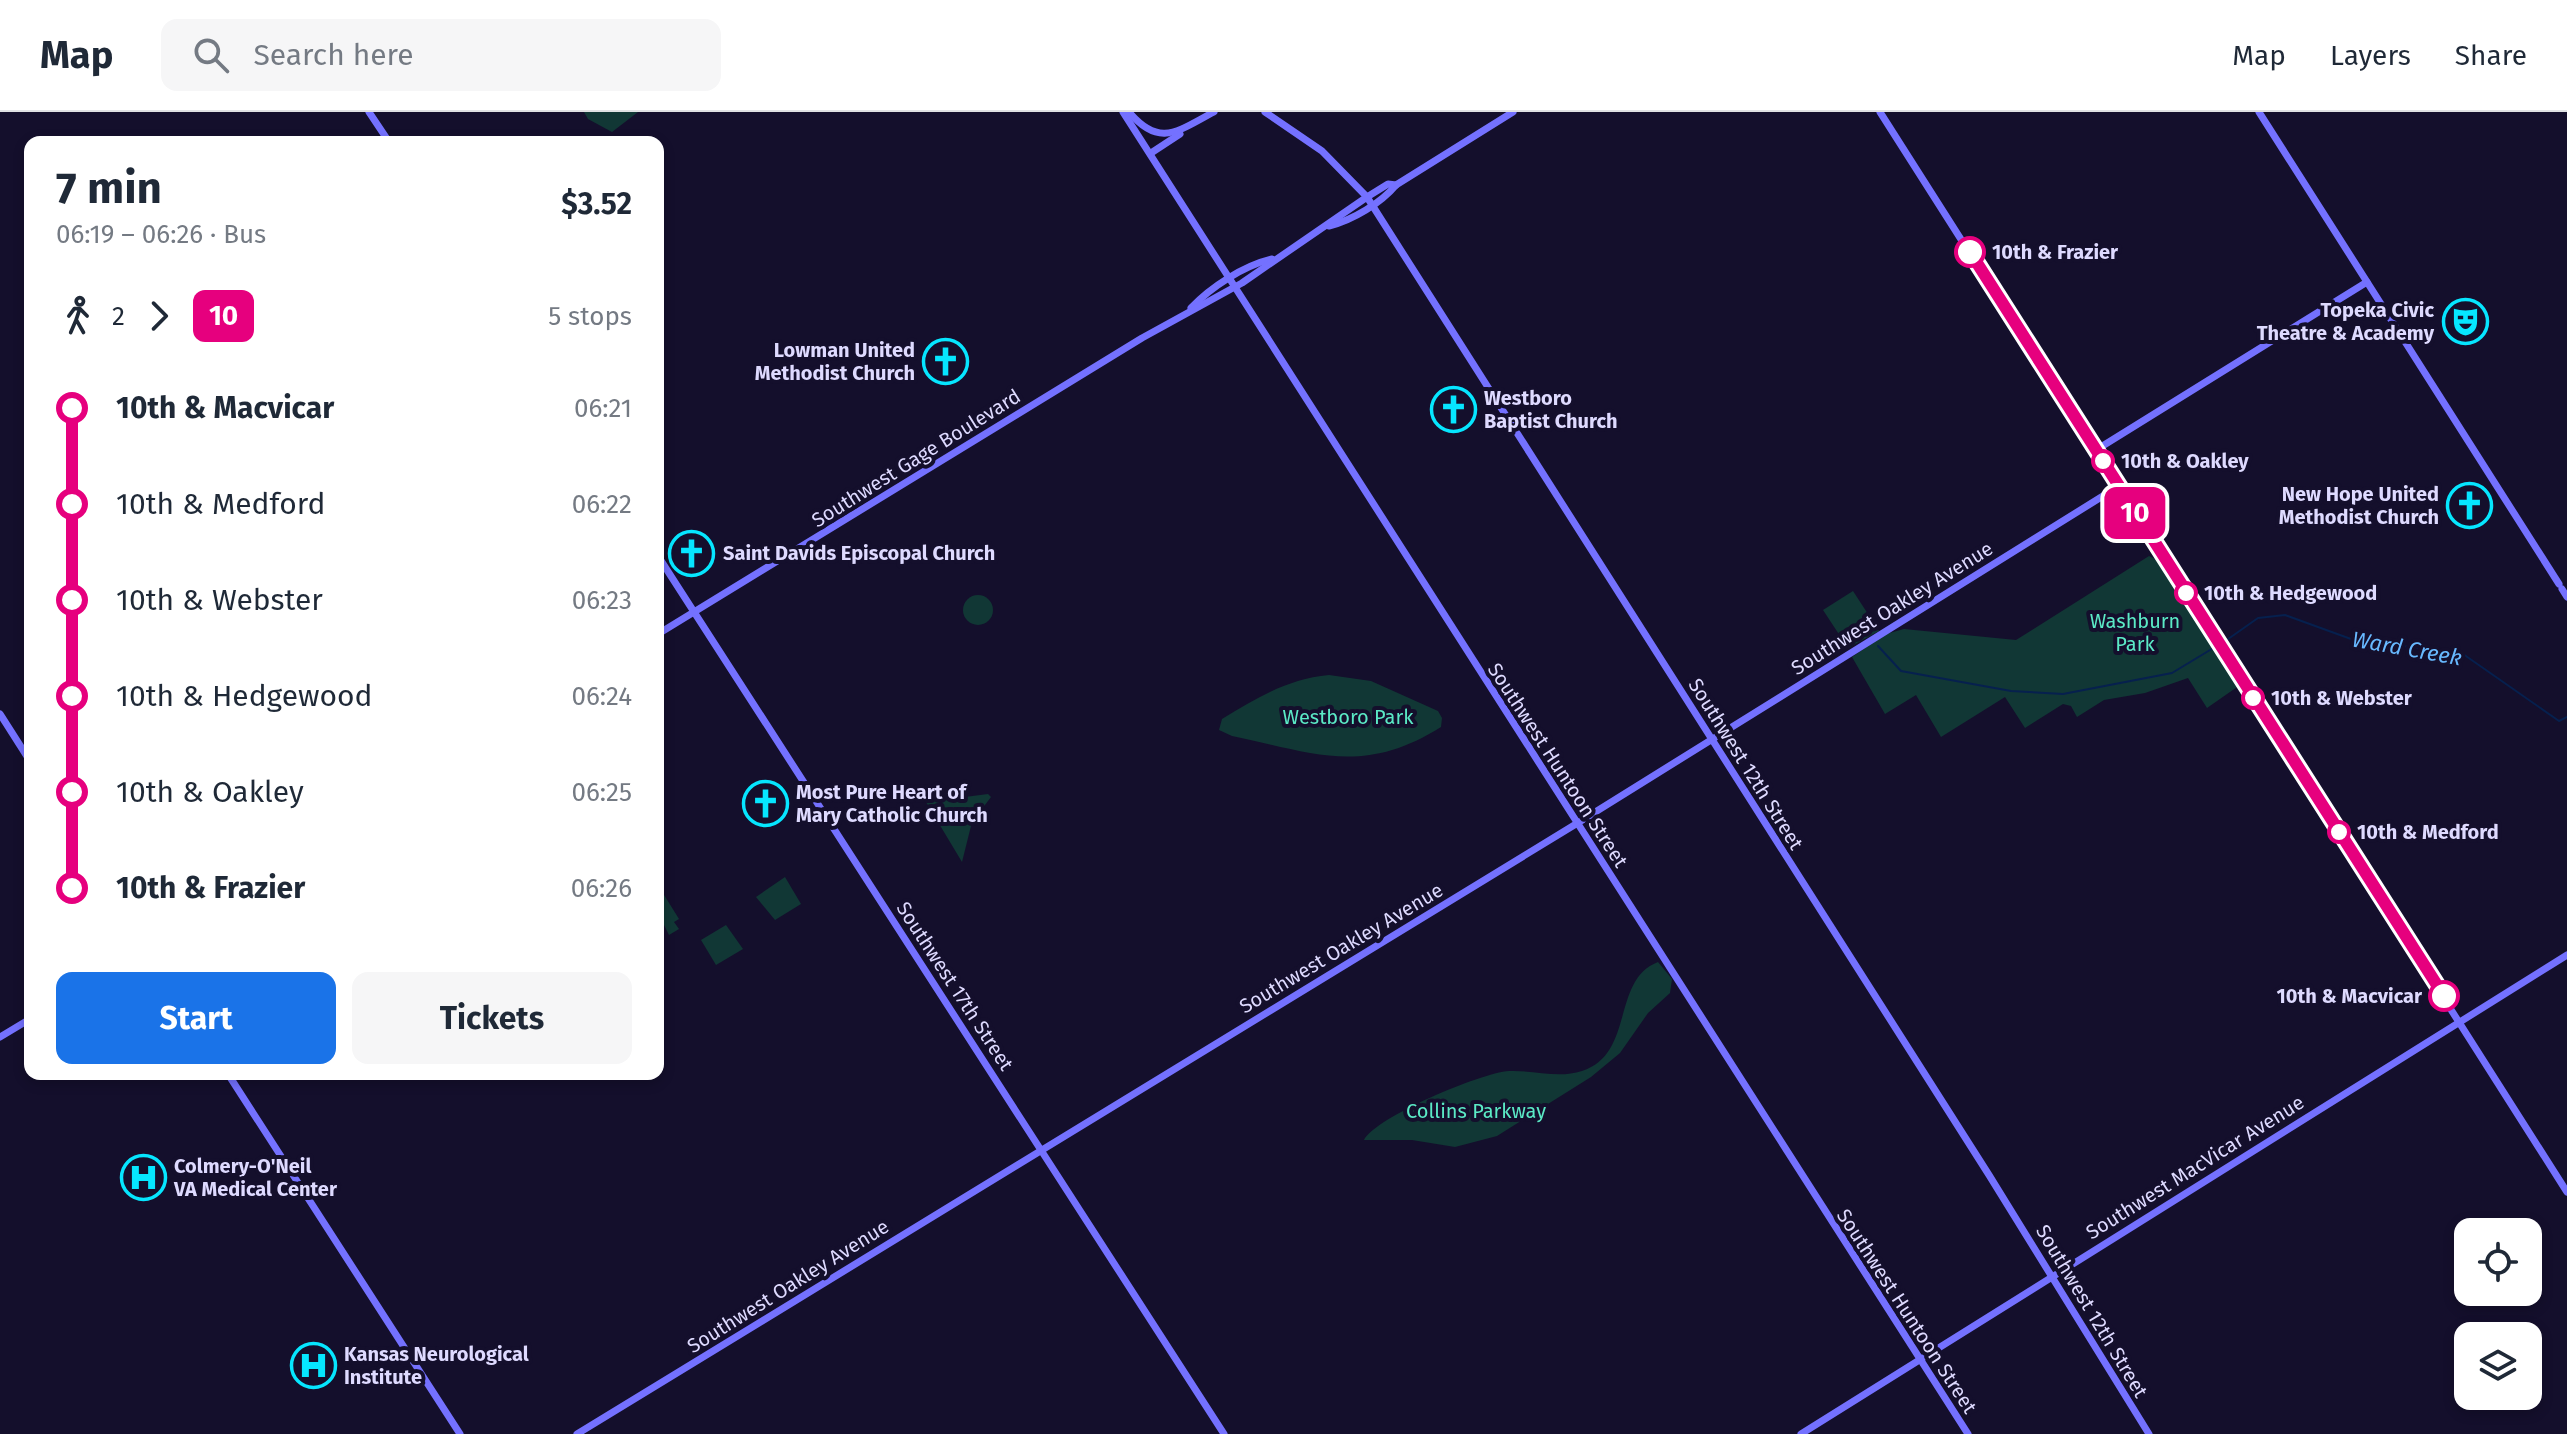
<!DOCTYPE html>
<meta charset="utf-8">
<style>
:root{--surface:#fff;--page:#f6f6f7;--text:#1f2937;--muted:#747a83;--line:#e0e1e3;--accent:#1a73e8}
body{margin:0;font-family:"Fira Sans",sans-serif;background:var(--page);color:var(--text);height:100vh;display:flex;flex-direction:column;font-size:30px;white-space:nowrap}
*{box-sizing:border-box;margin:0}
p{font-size:26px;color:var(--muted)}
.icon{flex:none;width:44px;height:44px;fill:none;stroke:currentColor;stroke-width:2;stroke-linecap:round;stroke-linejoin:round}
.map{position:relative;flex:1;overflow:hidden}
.drawer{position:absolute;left:24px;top:24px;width:640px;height:944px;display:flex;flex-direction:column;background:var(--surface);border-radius:16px;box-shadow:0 4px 12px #0003}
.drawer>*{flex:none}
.badge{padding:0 16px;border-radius:12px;font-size:28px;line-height:52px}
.controls{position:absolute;left:2454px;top:1106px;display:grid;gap:16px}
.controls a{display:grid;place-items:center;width:88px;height:88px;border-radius:16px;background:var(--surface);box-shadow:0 4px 12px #0003;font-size:40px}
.map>.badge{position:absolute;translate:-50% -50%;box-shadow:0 0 0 4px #fff}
.legs{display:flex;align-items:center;gap:12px;height:88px;padding:0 32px;font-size:26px}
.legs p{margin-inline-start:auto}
.overview{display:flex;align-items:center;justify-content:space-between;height:136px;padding:0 32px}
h1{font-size:44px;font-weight:700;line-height:60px}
.primary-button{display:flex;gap:16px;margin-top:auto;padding:16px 32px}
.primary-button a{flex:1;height:92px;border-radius:16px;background:var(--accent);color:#fff;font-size:32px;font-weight:700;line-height:92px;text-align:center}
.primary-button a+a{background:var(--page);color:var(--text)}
ul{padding:0 32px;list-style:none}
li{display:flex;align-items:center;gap:28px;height:96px;font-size:30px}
li i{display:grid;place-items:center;width:12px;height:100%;margin:0 10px;background:currentColor}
li i::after{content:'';width:20px;height:20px;margin:-10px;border:6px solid;border-radius:50%;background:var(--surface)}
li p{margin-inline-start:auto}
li:first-child i{background:linear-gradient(#0000 50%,currentColor 0)}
li:last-child i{background:linear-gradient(currentColor 50%,#0000 0)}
header{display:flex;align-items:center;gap:48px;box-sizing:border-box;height:112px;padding:0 40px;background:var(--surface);border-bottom:2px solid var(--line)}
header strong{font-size:38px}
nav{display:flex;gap:44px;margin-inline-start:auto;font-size:28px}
.search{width:560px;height:72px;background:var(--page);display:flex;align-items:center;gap:20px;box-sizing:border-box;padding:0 28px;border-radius:16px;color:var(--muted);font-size:30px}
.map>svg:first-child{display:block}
.green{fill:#113735}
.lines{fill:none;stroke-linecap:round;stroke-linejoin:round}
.stream{stroke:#06204e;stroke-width:2}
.secondary{stroke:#7471ff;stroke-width:7}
.line-1-casing{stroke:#fff;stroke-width:18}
.line-1{stroke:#e6007e;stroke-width:12}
.stop-1-dot{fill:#fff;stroke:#e6007e;stroke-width:4}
.labels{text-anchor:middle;stroke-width:8;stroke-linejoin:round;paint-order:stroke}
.stop-label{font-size:20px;font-weight:bold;fill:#dedaff;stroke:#140f2c;text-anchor:start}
.poi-label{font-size:20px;font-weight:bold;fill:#dedaff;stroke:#140f2c;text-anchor:start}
.street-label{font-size:20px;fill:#dedaff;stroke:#140f2c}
.park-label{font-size:20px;fill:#5beac6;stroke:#140f2c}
.water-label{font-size:22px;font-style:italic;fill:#68b9ff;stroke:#140f2c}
</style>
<header>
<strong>Map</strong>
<div class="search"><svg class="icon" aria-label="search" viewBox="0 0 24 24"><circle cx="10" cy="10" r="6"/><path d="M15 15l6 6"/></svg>Search here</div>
<nav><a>Map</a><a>Layers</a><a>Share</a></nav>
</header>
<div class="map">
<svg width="2567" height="1322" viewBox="0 0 2567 1322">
<rect width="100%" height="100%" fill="#140f2c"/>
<!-- green -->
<g class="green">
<path d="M584 0H638L612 20 588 7Z"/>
<path d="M2149 444 2162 450 2240 573 2207 596 2188 566 2145 581 2104 588 2077 605 2071 594 2063 592 2025 616 2005 585 1941 625 1916 583 1885 602 1852 545 1886 522 1904 517 2016 528Z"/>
<path d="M1853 479 1879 519 1848 536 1823 498Z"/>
<circle cx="978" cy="498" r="15"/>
<path d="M1329 563 1371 569 1438 599 1442 606 1441 615C1363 664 1314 641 1232 624L1219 618 1222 607C1257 586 1287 567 1329 563Z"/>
<path d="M988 682 991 685 972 710 962 750 926 690Z"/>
<path d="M785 765 801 792 775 808 756 785Z"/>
<path d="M661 778 679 807 674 810 679 817 669 823 660 805Z"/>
<path d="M726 813 743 837 716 853 701 828Z"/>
<path d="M1658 850 1672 867 1670 881 1648 901 1620 941 1591 965 1497 1024 1455 1035 1412 1028H1364C1376 1005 1480 961 1509 959 1534 958 1558 967 1582 959 1635 942 1611 868 1658 850Z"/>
</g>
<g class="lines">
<!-- stream -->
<g class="stream">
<path d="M2221 532 2258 506 2285 503 2351 527 2463 542 2559 609 2567 605"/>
<path d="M1878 534 1901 559 2011 579 2063 582 2172 561 2215 535"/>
</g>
<!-- secondary -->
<g class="secondary">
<path d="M369 0 389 30"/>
<path d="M1123 0 1968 1322"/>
<path d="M1129 0C1160 37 1179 18 1214 0"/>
<path d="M1265 0 1322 39 1367 85 1989 1063 2149 1322"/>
<path d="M1880 0 2567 1080"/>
<path d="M2259 0 2559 472"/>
<path d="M1151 41 1180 22"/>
<path d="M1329 114C1353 108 1381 91 1396 73L1513 0"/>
<path d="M1191 196C1211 175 1243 154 1272 147"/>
<path d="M2096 338 2367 170"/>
<path d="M658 444 1224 1322"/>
<path d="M2562 477 2567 485"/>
<path d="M658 522 1142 226 1242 171 1367 85 1388 72 1396 73"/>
<path d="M0 602 30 649"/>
<path d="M0 925 30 907"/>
<path d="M228 962 460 1322"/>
<path d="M577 1322 1576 712 2119 374"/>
<path d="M1801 1322 2567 843"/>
</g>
</g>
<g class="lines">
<defs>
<path id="line-1" d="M1970 140 2444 884"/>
</defs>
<!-- line-1 casing -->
<use href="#line-1" class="line-1-casing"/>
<!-- line-1 -->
<use href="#line-1" class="line-1"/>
</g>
<!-- icons -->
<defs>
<symbol id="theatre-ring" viewBox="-11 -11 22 22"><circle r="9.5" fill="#140f2c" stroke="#06e6ff" stroke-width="1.5"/><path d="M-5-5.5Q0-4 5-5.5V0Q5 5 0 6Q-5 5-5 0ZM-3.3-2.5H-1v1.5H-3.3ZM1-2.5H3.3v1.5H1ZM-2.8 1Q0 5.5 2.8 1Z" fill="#06e6ff"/></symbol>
<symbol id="church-ring" viewBox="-11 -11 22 22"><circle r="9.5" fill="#140f2c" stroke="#06e6ff" stroke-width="1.5"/><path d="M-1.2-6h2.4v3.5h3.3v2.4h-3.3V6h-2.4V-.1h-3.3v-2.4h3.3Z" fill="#06e6ff"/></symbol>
<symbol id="hospital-ring" viewBox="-11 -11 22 22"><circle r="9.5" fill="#140f2c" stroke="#06e6ff" stroke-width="1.5"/><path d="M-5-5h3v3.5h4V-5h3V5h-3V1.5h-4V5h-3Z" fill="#06e6ff"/></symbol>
</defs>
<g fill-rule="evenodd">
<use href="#theatre-ring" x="2440" y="184" width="51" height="51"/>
<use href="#church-ring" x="920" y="224" width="51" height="51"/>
<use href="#church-ring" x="1428" y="272" width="51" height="51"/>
<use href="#church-ring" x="2444" y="368" width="51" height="51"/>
<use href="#church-ring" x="666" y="416" width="51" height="51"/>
<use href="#church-ring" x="740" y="666" width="51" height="51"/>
<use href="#hospital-ring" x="118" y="1040" width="51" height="51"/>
<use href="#hospital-ring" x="288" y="1228" width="51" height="51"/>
</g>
<!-- markers -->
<g class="stop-1-dot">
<circle cx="1970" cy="140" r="14"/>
<circle cx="2103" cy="349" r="10"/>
<circle cx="2186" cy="481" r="10"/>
<circle cx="2253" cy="586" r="10"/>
<circle cx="2339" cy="720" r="10"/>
<circle cx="2444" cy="884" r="14"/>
</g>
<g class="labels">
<!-- stop labels -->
<g class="stop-label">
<text x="1992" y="147">10th &amp; Frazier</text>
<text x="2121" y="356">10th &amp; Oakley</text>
<text x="2204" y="488">10th &amp; Hedgewood</text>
<text x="2271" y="593">10th &amp; Webster</text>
<text x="2357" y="727">10th &amp; Medford</text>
<text x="2422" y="891" text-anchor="end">10th &amp; Macvicar</text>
</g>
<!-- poi labels -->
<g class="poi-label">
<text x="2434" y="205" text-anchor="end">Topeka Civic<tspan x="2434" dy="23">Theatre &amp; Academy</tspan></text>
<text x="915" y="245" text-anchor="end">Lowman United<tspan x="915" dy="23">Methodist Church</tspan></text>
<text x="1484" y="293">Westboro<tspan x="1484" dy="23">Baptist Church</tspan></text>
<text x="2439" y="389" text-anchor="end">New Hope United<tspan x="2439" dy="23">Methodist Church</tspan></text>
<text x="723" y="448">Saint Davids Episcopal Church</text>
<text x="796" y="687">Most Pure Heart of<tspan x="796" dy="23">Mary Catholic Church</tspan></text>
<text x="174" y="1061">Colmery-O'Neil<tspan x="174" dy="23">VA Medical Center</tspan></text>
<text x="344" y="1249">Kansas Neurological<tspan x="344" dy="23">Institute</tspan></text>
</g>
<!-- street labels -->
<g class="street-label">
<text transform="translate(916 346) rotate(-32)" y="7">Southwest Gage Boulevard</text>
<text transform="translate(1892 496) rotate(-32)" y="7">Southwest Oakley Avenue</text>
<text transform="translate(1746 652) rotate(58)" y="7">Southwest 12th Street</text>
<text transform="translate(1558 653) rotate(57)" y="7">Southwest Huntoon Street</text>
<text transform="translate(1341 836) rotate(-31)" y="7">Southwest Oakley Avenue</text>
<text transform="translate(955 874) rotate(57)" y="7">Southwest 17th Street</text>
<text transform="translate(2195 1055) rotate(-32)" y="7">Southwest MacVicar Avenue</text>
<text transform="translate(788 1174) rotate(-32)" y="7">Southwest Oakley Avenue</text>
<text transform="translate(1907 1199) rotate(57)" y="7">Southwest Huntoon Street</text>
<text transform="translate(2092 1199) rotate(59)" y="7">Southwest 12th Street</text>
</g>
<!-- park labels -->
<g class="park-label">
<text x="2135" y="516">Washburn<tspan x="2135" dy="23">Park</tspan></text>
<text x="1348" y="612">Westboro Park</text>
<text x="1476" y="1006">Collins Parkway</text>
</g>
<!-- water labels -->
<g class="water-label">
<text transform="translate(2407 536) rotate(10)" y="8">Ward Creek</text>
</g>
</g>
</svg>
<div class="controls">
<a><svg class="icon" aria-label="locate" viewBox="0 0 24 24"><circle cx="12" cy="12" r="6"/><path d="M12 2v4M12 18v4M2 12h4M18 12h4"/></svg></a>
<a><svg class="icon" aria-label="layers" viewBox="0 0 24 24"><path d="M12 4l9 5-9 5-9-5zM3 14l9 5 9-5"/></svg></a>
</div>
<b class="badge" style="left:2135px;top:401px;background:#e6007e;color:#fff">10</b>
<section class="drawer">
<div class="overview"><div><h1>7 min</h1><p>06:19 – 06:26 · Bus</p></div><b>$3.52</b></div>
<div class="legs"><svg class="icon" aria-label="walk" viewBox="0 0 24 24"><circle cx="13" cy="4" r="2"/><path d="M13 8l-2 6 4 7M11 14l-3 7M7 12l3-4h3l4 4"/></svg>2<svg class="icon" aria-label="forward" viewBox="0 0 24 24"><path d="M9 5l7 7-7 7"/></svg><b class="badge" style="background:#e6007e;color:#fff">10</b><p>5 stops</p></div>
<ul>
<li><i style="color:#e6007e"></i><b>10th &amp; Macvicar</b><p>06:21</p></li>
<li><i style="color:#e6007e"></i><span>10th &amp; Medford</span><p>06:22</p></li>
<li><i style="color:#e6007e"></i><span>10th &amp; Webster</span><p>06:23</p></li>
<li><i style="color:#e6007e"></i><span>10th &amp; Hedgewood</span><p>06:24</p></li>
<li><i style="color:#e6007e"></i><span>10th &amp; Oakley</span><p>06:25</p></li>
<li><i style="color:#e6007e"></i><b>10th &amp; Frazier</b><p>06:26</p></li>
</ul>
<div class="primary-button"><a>Start</a><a>Tickets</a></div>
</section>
</div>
